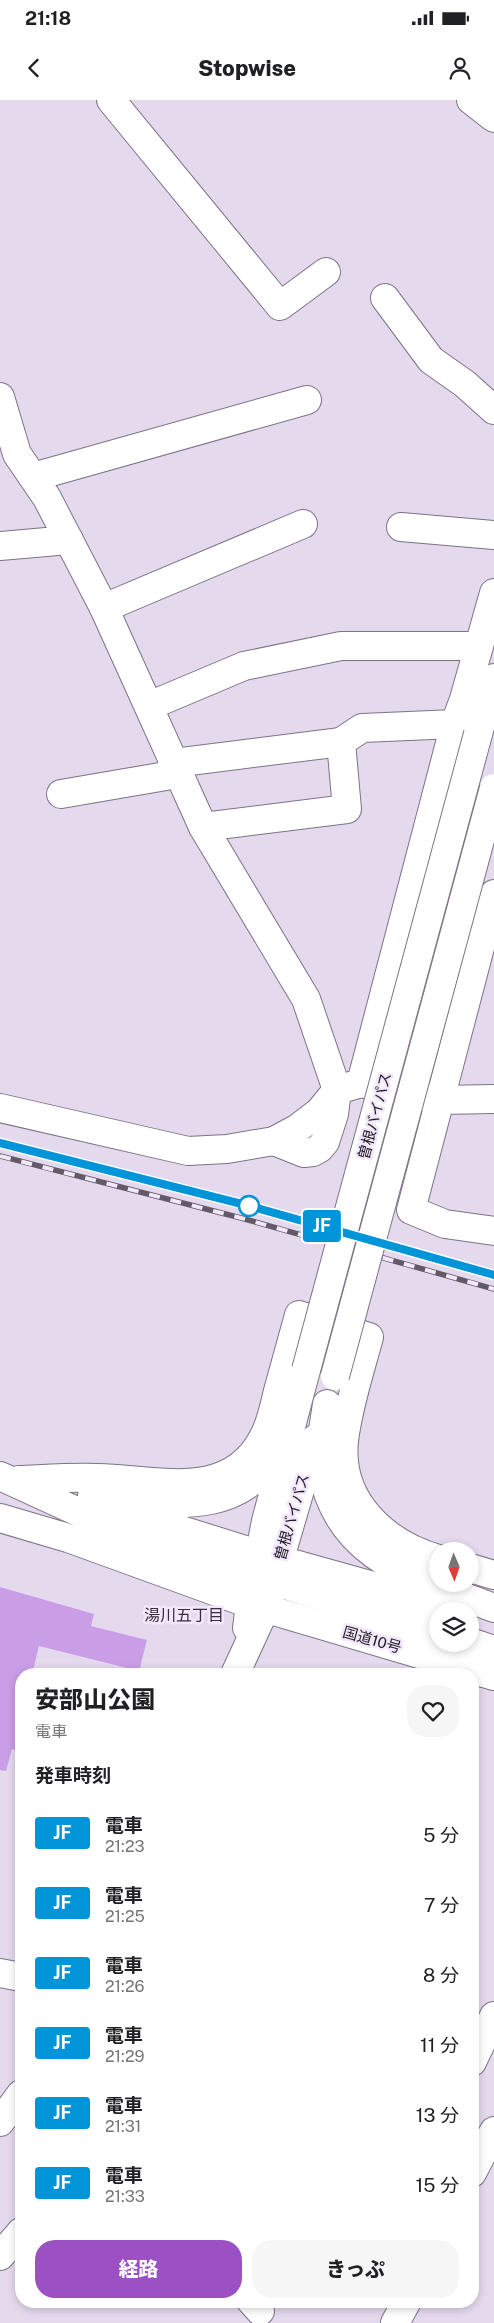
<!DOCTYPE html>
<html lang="ja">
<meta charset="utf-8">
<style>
:root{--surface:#fff;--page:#f6f6f6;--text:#202124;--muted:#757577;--accent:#9b51c4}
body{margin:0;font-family:"Public Sans","Noto Sans JP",sans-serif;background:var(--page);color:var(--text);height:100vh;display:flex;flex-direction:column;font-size:19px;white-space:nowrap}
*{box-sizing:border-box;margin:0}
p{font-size:16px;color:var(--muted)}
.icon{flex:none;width:28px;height:28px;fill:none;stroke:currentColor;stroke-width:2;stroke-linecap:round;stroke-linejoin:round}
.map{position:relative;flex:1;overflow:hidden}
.details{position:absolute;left:15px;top:1568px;width:464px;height:640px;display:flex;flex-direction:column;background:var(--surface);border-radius:20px;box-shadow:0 2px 8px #0003}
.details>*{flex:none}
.badge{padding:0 10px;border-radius:4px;font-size:18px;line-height:32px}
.needle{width:32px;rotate:178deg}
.tools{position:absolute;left:429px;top:1442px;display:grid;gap:10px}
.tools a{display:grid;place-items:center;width:50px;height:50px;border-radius:50%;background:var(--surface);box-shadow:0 2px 8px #0003;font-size:25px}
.map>.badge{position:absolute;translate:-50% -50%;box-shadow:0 0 0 2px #fff}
h2{padding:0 20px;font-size:19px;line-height:45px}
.round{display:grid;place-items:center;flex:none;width:52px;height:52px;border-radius:20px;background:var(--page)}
.summary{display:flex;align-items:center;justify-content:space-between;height:85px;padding:0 20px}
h1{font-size:24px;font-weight:800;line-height:38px}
.action{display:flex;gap:10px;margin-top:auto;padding:10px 20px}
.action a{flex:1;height:58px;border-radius:20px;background:var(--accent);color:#fff;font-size:20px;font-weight:800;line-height:58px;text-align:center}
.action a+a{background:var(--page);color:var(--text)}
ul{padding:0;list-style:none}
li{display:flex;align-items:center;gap:15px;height:70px;padding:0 20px}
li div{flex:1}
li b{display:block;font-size:19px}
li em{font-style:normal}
li .badge{min-width:55px;font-weight:700;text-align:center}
.status{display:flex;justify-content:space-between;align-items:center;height:35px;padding:0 25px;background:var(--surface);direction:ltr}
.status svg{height:14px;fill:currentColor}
header{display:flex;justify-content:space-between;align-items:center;height:65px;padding:0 20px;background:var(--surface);font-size:22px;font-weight:800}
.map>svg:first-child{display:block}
.building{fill:#ca9ee7}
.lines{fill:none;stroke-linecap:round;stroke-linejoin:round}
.minor-casing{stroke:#7d7385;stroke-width:30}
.highway-casing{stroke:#7d7385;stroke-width:30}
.minor{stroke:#fff;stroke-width:28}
.highway{stroke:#fff;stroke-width:28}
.rail-casing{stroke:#625b67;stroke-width:5.5}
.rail{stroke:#f3e7fb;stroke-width:4;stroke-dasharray:11;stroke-linecap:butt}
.highway-bridge-casing{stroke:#7d7385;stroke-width:30;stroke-linecap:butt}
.highway-bridge{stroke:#fff;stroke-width:28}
.line-casing{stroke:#fff;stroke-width:11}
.line{stroke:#0095d9;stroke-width:8}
.stop-dot{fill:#fff;stroke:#0095d9;stroke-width:2.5}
.labels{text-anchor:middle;stroke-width:5;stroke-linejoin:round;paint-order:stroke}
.street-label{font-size:15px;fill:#1f1b22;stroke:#f3e7fb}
.neighbourhood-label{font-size:16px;fill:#372d3d;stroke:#f3e7fb}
</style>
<div class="status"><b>21:18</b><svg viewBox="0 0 49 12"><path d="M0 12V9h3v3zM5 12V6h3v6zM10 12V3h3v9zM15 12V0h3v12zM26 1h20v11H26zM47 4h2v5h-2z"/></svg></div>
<header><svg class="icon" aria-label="back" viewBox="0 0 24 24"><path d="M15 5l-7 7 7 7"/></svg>Stopwise<svg class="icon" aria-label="person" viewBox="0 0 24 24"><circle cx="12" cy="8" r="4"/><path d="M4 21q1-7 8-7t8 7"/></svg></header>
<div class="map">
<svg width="494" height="2223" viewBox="0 0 494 2223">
<rect width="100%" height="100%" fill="#e5d9ee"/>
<!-- building -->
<path class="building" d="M0 1487 94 1514 91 1526 147 1540 139 1571 39 1546 32 1574H21V1614L17 1628 21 1629V1652L12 1649 6 1671 0 1670Z"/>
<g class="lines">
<defs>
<g id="minor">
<path d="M111 0 280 206 326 172"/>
<path d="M471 0 494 18"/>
<path d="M385 198 431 260 465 284 494 310"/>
<path d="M0 297 17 354 47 398 104 508 203 727 306 899 337 990 334 1014 325 1042 320 1048 313 1052 304 1053 274 1041"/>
<path d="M33 377 307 300"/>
<path d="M401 427 494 435"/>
<path d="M0 446 69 440"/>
<path d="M104 508 303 424"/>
<path d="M149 606 244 566 341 546H479"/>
<path d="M341 642 362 628 455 624"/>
<path d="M61 694 166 676 174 663 341 642 347 709 203 727"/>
<path d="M494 794 411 1110 445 1124 494 1131"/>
<path d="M361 983 439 1000 494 999"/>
<path d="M0 1008 188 1051 227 1049 274 1041 298 1028 319 1012 337 990 361 983 455 624 464 599 494 493"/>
<path d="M0 1376 135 1438 238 1476 252 1487 265 1509 235 1574"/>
<path d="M19 1380C45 1379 72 1377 98 1378 156 1379 229 1403 263 1338 271 1324 274 1307 278 1291 285 1266 292 1240 299 1215L369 1237C360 1271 348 1306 344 1341 338 1401 384 1443 438 1459"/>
<path d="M92 1396C161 1402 245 1423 279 1344"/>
<path d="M114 1409 258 1454"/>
<path d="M0 1418 68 1438 250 1504 247 1528"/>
<path d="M470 1468 494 1475"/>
<path d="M0 1873 21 1877"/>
<path d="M472 1962 494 1916"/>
<path d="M0 2022 21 1994"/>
<path d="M472 2073 494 2031"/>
<path d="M0 2156 21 2132"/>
<path d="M251 2201 260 2211"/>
<path d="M395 2223 407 2201"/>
</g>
<g id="highway">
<path d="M478 634 494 578"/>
<path d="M306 1270 266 1421 250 1504 494 1576"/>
<path d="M327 1304C324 1325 319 1347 322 1368 336 1461 420 1479 494 1508"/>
<path d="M262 1455 452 1508"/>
<path d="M263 1467 274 1480 285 1485 438 1533"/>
<path d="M265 1509 315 1339"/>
<path d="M470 1542 494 1550"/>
</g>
</defs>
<!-- minor casing -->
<use href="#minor" class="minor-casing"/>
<!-- highway casing -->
<use href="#highway" class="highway-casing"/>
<!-- minor -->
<use href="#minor" class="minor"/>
<!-- highway -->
<use href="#highway" class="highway"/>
<defs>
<g id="rail">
<path d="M0 1043 246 1105 494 1175"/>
<path d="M0 1056 241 1118 494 1189"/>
</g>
</defs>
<!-- rail casing -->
<use href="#rail" class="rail-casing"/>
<!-- rail -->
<use href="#rail" class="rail"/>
<defs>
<g id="highway-bridge">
<path d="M306 1270 478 634"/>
<path d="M335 1276 494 688"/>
</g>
</defs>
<!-- highway-bridge casing -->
<use href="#highway-bridge" class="highway-bridge-casing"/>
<!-- highway-bridge -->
<use href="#highway-bridge" class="highway-bridge"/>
</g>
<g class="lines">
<defs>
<path id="line" d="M0 1043 246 1105 494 1175"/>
</defs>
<!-- line casing -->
<use href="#line" class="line-casing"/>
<!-- line -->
<use href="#line" class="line"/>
</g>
<!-- markers -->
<circle class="stop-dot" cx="249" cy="1106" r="10"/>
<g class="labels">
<!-- street labels -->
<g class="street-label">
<text transform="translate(375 1016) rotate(-75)" y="5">曽根バイパス</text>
<text transform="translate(292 1417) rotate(-74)" y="5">曽根バイパス</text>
<text transform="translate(372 1540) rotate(16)" y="5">国道10号</text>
</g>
<!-- neighbourhood labels -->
<g class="neighbourhood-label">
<text x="184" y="1521">湯川五丁目</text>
</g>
</g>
</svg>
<div class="tools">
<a><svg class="needle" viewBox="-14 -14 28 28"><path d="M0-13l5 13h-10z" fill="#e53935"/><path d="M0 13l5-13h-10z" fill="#757577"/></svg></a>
<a><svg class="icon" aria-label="layers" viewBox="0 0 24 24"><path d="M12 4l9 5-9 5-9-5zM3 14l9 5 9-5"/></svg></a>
</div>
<b class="badge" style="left:322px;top:1126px;background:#0095d9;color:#fff">JF</b>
<section class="details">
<div class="summary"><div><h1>安部山公園</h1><p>電車</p></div><a class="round"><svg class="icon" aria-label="heart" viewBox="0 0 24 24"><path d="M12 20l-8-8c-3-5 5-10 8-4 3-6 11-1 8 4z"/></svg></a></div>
<h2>発車時刻</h2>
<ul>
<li><span class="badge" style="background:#0095d9;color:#fff">JF</span><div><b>電車</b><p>21:23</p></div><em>5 分</em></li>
<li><span class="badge" style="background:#0095d9;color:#fff">JF</span><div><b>電車</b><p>21:25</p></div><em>7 分</em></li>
<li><span class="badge" style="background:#0095d9;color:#fff">JF</span><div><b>電車</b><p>21:26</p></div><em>8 分</em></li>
<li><span class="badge" style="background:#0095d9;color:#fff">JF</span><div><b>電車</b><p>21:29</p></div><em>11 分</em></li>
<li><span class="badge" style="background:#0095d9;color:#fff">JF</span><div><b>電車</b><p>21:31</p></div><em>13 分</em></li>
<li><span class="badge" style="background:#0095d9;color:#fff">JF</span><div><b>電車</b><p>21:33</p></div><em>15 分</em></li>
</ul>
<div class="action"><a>経路</a><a>きっぷ</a></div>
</section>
</div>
